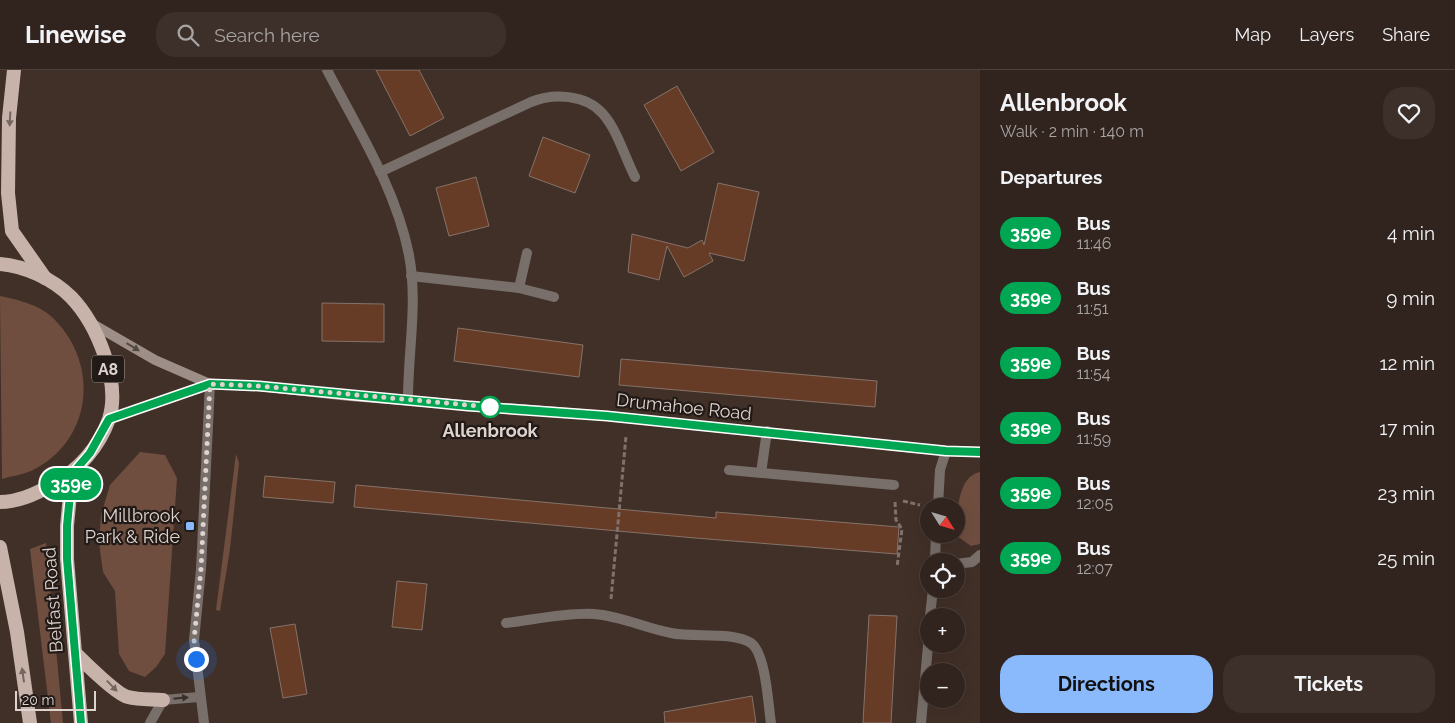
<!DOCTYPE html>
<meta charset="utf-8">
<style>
:root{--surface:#31241e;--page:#3d302b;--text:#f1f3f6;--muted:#a8a4a4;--line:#4c413c;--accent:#8abafc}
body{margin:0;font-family:Raleway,sans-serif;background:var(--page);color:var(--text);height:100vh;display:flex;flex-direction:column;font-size:19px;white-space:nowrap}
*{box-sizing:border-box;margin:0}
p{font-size:16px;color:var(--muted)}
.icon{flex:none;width:28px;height:28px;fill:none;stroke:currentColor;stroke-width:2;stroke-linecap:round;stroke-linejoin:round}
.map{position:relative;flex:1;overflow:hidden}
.details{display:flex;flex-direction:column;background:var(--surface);width:475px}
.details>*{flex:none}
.badge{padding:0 10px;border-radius:16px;font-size:18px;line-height:32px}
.needle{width:32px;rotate:127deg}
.tools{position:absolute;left:920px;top:428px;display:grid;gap:10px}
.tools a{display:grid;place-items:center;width:45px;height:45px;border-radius:50%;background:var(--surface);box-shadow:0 5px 20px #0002,0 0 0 1px var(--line);font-size:25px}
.scale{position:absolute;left:15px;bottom:12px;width:81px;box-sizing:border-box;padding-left:5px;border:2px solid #ded3ce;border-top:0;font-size:14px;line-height:18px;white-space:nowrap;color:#ded3ce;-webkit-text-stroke:4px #221a17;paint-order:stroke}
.you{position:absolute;width:25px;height:25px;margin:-12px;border:4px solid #fff;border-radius:50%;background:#1a73e8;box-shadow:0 0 0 8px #1a73e833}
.map>.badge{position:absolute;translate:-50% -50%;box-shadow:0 0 0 2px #fff}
h2{padding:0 20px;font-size:19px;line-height:45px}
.round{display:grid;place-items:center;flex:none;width:52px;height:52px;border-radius:20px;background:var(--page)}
.summary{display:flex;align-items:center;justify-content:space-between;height:85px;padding:0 20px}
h1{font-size:24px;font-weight:700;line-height:38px}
.action{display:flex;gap:10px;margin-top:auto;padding:10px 20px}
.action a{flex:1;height:58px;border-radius:20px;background:var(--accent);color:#111;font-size:20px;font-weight:700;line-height:58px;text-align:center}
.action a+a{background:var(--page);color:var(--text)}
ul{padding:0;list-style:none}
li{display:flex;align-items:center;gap:15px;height:65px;padding:0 20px}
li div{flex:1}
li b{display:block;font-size:19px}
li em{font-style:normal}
li .badge{min-width:55px;font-weight:700;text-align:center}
header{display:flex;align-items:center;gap:30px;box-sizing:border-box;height:70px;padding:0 25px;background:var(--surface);border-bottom:1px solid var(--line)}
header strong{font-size:24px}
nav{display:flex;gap:28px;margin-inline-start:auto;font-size:18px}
.search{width:350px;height:45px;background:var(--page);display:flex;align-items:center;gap:12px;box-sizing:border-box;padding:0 18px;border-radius:20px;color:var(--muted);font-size:19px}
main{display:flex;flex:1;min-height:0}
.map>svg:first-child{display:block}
.green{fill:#6f4e3f}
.building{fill:#663c27;stroke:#867269}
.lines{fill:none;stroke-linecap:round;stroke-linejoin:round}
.path{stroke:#80716b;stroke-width:3;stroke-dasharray:5 2.5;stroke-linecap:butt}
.service{stroke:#786f6b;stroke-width:10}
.minor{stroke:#786f6b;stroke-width:10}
.secondary{stroke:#9d8f88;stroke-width:10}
.trunk{stroke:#c7b3aa;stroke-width:14}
.oneway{fill:#746660}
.oneway2{fill:#534944}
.oneway3{fill:#382f2c}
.line-casing{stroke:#fff;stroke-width:11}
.line{stroke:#00a651;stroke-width:8}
.walk{stroke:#ded3ce;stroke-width:5;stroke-dasharray:0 9}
.stop-dot{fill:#fff;stroke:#00a651;stroke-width:2.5}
.poi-dot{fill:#8abafc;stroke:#221a17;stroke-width:2}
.labels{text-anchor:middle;stroke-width:4.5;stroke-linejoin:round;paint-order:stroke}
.shield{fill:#221a17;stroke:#a69c97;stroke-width:1}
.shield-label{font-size:16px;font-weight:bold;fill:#ded3ce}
.street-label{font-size:18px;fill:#ded3ce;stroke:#221a17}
.stop-label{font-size:18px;font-weight:bold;fill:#ded3ce;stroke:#221a17}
.poi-label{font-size:18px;fill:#ded3ce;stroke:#221a17;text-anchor:end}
</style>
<header>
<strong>Linewise</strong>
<div class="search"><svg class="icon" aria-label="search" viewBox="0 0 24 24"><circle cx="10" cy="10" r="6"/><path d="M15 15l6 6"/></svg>Search here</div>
<nav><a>Map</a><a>Layers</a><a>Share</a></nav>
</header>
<main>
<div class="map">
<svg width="980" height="653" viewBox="0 0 980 653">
<rect width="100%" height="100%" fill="#413028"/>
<!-- green -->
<g class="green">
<path d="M0 226C19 230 41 235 55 250 100 296 92 372 31 401 22 405 11 406 2 409Z"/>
<path d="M140 382 165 385 177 408 165 584 156 597 145 607 129 601 119 584 115 521 103 502 99 473 101 445 110 415Z"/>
<path d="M236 384 239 393 230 479 220 541 216 540Z"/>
<path d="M980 402V474L971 476 957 466C957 447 956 407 980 402Z"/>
<path d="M46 473 63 653H51L30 479Z"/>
</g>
<!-- building -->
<g class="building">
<path d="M376 0H419L444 48 410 66Z"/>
<path d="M677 16 714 82 681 101 644 35Z"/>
<path d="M543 67 590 85 575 123 529 106Z"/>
<path d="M476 107 489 156 449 166 436 118Z"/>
<path d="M718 113 759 122 744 191 709 183 713 191 684 207 667 176 659 210 628 202 632 164 688 178 702 170 704 175Z"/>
<path d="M322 233 384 234V272L322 271Z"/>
<path d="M458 258 583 275 579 307 454 291Z"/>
<path d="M621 289 877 311 875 337 619 315Z"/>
<path d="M265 406 335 412 333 433 263 427Z"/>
<path d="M356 415 716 448V442L899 457 897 484 695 468 354 437Z"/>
<path d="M397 511 427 514 422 560 392 557Z"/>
<path d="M869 545 897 546 891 653H863Z"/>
<path d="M295 554 307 624 283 628 270 558Z"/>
<path d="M752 626 756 653H665L664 642Z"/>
</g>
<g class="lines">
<!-- path -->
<g class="path">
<path d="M903 431 920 435"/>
<path d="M895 432 896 450 902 459 897 497"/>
<path d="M611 529 626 366"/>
</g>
<!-- service -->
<g class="service">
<path d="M506 553C531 550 570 542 594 544 621 546 645 558 671 563 693 568 733 561 751 573 766 584 768 634 771 653"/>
<path d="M150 653 163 630"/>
</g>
<!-- minor -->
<g class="minor">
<path d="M327 0C358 59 396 119 409 185 418 233 408 281 408 329"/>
<path d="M380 102 531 32C553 23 586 24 603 44 618 61 625 88 635 107"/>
<path d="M411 206 519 218 554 227"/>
<path d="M519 218 527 183"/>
<path d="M729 400 894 415"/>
<path d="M761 403 767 361"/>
<path d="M938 436 940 400 946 381"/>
<path d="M935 491 936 464"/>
<path d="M956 494 972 492 980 485"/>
<path d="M930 546 933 519"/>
<path d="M163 630 199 627"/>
<path d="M204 653 194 570 201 499 210 314"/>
<path d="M921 653 929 565"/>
</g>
<!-- secondary -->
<g class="secondary">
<path d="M91 253 155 290 210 314"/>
<path d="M109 349 210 314 259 316 350 326 607 346 946 381 980 382"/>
</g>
<!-- trunk -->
<g class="trunk">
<path d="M14 0 9 48 8 123 12 161 45 208"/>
<path d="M0 194C25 196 53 209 71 227 97 254 121 312 109 349 99 377 79 400 53 414 38 423 18 432 0 432"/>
<path d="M72 404 67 456V489L81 653"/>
<path d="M0 477 17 562 30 653"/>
<path d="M76 584C85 593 118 625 128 627 139 630 152 629 163 630"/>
</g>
</g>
<!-- one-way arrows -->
<defs><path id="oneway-solid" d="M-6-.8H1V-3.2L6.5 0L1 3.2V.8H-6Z" transform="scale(1.25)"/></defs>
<g class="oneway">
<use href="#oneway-solid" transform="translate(10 49) rotate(93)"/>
<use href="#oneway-solid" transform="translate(23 605) rotate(-98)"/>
<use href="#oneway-solid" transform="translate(112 616) rotate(46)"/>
</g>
<use class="oneway2" href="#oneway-solid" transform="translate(133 277) rotate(31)"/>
<use class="oneway3" href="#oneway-solid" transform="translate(181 628) rotate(-6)"/>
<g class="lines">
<defs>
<path id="line" d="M81 653 67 489V456L72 404 90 383 109 349 210 314 259 316 468 336 607 346 946 381 980 382"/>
</defs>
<!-- line casing -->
<use href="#line" class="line-casing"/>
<!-- line -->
<use href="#line" class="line"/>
<!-- walk -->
<path class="walk" d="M196 589 194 570 201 499 210 314 259 316 490 337"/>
</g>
<!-- markers -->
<circle class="stop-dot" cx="490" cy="337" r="10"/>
<rect class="poi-dot" x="185" y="451" width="10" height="10" rx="2.5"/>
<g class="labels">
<!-- shield labels -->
<rect class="shield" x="92" y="285.5" width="32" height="27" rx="4"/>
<g class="shield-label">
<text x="108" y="305">A8</text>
</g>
<!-- street labels -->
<g class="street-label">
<text transform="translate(684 337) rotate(6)" y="6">Drumahoe Road</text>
<text transform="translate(53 530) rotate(-94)" y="6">Belfast Road</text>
</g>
<!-- stop labels -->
<g class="stop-label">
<text x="490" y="367">Allenbrook</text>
</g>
<!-- poi labels -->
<g class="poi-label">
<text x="180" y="452">Millbrook<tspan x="180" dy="21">Park &amp; Ride</tspan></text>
</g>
</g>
</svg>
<div class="tools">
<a><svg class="needle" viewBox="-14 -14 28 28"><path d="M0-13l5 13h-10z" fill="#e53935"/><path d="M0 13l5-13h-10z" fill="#a8a4a4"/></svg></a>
<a><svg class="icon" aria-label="locate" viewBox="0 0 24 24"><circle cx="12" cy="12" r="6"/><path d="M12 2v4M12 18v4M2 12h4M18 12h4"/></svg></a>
<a>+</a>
<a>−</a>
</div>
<div class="scale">20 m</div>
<div class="you" style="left:196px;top:589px"></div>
<b class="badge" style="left:71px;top:414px;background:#00a651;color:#fff">359e</b>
</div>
<section class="details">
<div class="summary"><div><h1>Allenbrook</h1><p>Walk · 2 min · 140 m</p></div><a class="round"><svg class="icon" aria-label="heart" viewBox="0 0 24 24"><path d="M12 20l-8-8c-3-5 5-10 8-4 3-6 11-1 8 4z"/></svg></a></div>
<h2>Departures</h2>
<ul>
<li><span class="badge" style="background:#00a651;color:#fff">359e</span><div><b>Bus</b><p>11:46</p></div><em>4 min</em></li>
<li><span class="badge" style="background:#00a651;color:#fff">359e</span><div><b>Bus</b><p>11:51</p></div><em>9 min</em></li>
<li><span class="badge" style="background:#00a651;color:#fff">359e</span><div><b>Bus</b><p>11:54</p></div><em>12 min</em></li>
<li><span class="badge" style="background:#00a651;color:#fff">359e</span><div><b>Bus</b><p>11:59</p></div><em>17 min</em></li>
<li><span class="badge" style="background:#00a651;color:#fff">359e</span><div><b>Bus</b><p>12:05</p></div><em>23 min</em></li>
<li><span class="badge" style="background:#00a651;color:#fff">359e</span><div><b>Bus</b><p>12:07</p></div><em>25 min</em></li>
</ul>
<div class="action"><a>Directions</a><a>Tickets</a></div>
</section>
</main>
